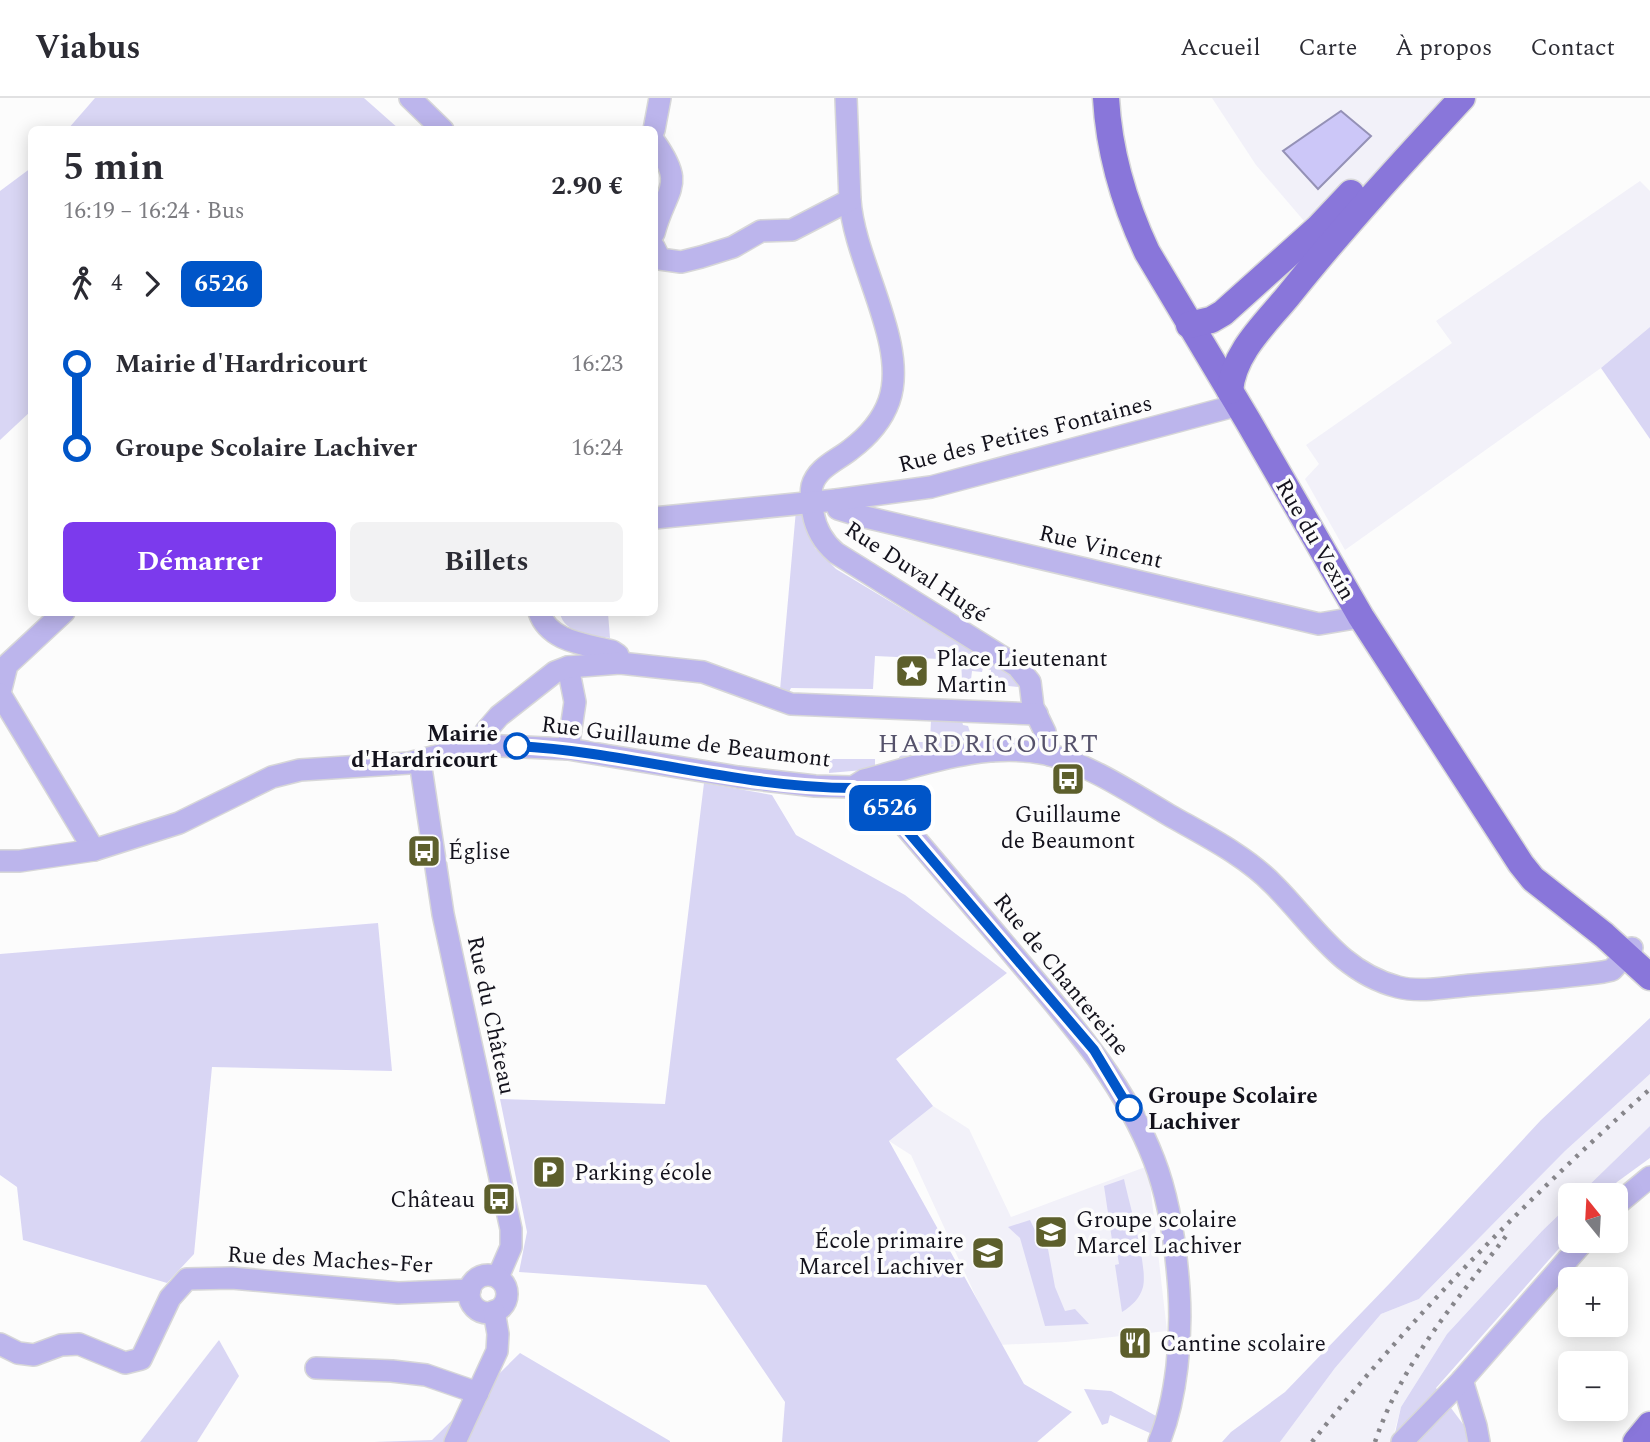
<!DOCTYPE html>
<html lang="fr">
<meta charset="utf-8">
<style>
:root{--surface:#fff;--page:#f2f2f3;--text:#2b2b33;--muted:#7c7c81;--line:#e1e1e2;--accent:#7c3aed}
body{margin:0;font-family:Spectral,serif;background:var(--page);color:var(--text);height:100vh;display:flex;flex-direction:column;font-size:26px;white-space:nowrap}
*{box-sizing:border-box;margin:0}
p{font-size:23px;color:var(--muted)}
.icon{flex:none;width:38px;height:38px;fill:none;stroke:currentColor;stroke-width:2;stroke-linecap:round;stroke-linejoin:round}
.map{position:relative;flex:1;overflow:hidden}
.sheet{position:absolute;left:28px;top:28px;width:630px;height:490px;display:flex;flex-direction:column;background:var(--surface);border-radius:10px;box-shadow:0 4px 18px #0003}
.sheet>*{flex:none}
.badge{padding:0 14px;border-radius:10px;font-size:24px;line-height:46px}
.needle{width:46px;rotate:342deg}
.fabs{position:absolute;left:1558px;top:1085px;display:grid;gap:14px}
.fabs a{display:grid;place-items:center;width:70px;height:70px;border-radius:10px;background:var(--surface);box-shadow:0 4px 18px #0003;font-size:35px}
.map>.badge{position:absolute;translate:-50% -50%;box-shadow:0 0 0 4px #fff}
.legs{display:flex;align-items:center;gap:10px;height:77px;padding:0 35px;font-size:23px}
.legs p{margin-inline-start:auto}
.summary{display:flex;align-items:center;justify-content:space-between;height:119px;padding:0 35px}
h1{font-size:38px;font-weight:700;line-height:52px}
.button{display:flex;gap:14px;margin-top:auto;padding:14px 35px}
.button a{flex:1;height:80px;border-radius:10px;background:var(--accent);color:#fff;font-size:28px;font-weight:700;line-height:80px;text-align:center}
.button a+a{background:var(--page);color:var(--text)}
ul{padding:0 35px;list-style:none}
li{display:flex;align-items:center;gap:24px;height:84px;font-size:26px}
li i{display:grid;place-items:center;width:10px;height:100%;margin:0 9px;background:currentColor}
li i::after{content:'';width:18px;height:18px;margin:-9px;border:5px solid;border-radius:50%;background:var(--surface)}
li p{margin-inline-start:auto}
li:first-child i{background:linear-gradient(#0000 50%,currentColor 0)}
li:last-child i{background:linear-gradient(currentColor 50%,#0000 0)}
header{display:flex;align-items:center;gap:42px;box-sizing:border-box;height:98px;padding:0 35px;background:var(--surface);border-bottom:2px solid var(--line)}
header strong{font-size:33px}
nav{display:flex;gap:38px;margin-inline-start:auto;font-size:24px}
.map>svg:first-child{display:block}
.built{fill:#f2f1f9}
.green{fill:#d9d6f4}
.water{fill:#ccc7f8;stroke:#9491b6;stroke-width:2}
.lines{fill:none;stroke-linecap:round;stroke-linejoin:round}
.minor-casing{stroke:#d7d7d8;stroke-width:24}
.major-casing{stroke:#d7d7d8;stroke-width:29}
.minor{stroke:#bcb5ec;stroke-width:21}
.major{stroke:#8976da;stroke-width:26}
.rail{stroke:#87868b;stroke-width:4.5;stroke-dasharray:3.5 7;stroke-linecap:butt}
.line-1-casing{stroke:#fff;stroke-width:16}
.line-1{stroke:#0055c8;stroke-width:10}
.stop-1-dot{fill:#fff;stroke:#0055c8;stroke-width:3.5}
.labels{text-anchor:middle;stroke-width:7;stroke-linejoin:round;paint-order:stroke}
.street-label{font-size:23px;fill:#13121c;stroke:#fcfcfc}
.poi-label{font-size:23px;fill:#13121c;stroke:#fcfcfc;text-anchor:start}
.stop-label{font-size:23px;font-weight:bold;fill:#13121c;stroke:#fcfcfc;text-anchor:end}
.quarter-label{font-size:26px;letter-spacing:2px;fill:#55526b;stroke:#fcfcfc}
</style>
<header>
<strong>Viabus</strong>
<nav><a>Accueil</a><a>Carte</a><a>À propos</a><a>Contact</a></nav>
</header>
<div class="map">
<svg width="1650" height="1344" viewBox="0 0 1650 1344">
<rect width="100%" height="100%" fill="#fcfcfc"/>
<!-- built -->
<g class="built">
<path d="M1212 0H1455L1322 144 1256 67Z"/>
<path d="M1640 83 1650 93V229L1601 270 1345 452 1305 381 1319 366 1306 347 1452 245 1436 223Z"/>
<path d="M1650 976V1028L1579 1097H1570V1106L1542 1133 1447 1236 1401 1309 1393 1339 1395 1344H1280L1335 1270 1381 1216 1419 1201 1565 1053Z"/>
<path d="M933 1008 969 1031 1011 1119 1148 1068 1167 1233 1066 1244 998 1247 911 1057 889 1043Z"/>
</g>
<!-- green -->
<g class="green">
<path d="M95 0H364L399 31H68Z"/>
<path d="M31 70V313L0 342V93Z"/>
<path d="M1650 229V341L1601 270Z"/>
<path d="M796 412 801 413 803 417 815 450 836 471 1011 576 1019 589 999 587 998 578 991 577V572L983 570 982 574 972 573 971 582H962L961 562 875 558 873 591 791 590 789 594 780 592Z"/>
<path d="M560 515H608L610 540C592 537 564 536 560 515Z"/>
<path d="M931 622 962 623 963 627 968 628 970 634 964 638 965 642 900 663 899 659 906 654 919 651 918 644H930Z"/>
<path d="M830 661H875V671L829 675Z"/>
<path d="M704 685 772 697 796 737 905 797 1007 875 896 961 933 1008 889 1043 1024 1286 1072 1314 1037 1344H782L785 1304 706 1187 519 1174 527 1134 500 1001 665 1006Z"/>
<path d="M378 825 392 973 212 969 194 1156 167 1185 23 1142 17 1089 0 1077V856Z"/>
<path d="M1650 920V976L1565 1053 1419 1201 1381 1216 1335 1270 1280 1344H1222L1231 1334 1285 1294 1390 1185 1541 1022Z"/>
<path d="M1650 1028V1060L1617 1084 1605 1097H1579Z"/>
<path d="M1124 1081C1129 1105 1148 1168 1143 1189 1140 1200 1132 1208 1122 1214L1115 1167 1119 1166 1115 1142H1112L1104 1088Z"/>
<path d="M1570 1106V1138L1436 1290 1466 1330 1467 1344H1393L1401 1309 1447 1236 1542 1133Z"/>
<path d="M1030 1122 1043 1149 1048 1151 1055 1189 1065 1213 1075 1211 1089 1226 1045 1228 1020 1140 1008 1129Z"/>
<path d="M219 1242 239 1278 197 1344H140Z"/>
<path d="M520 1255 670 1343V1344H374L432 1342Z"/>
<path d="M1084 1291 1111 1293 1156 1318 1152 1336 1110 1317 1108 1325 1102 1327Z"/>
</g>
<!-- water -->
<path class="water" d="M1341 13 1371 38 1318 91 1283 53Z"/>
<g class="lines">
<defs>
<g id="minor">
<path d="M410 0 443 32"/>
<path d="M654 32 660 0"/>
<path d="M654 43C687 89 666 89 654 135"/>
<path d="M850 102C854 164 909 246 889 303 882 323 866 340 850 352 836 363 817 370 812 388 810 397 812 406 813 415 816 432 823 444 836 455L1017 568 1030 584 1033 609 1045 634 1050 657"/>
<path d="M654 149 660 161 681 164 701 159 733 149 761 133 792 132 850 102 846 0"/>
<path d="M836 402 838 411 861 418 1319 526 1361 519"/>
<path d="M654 420 836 402 931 389 1238 307"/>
<path d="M539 514C549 544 585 546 612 553L618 557 620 565"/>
<path d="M568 569 575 604 568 651"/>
<path d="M0 595 7 567 64 514"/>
<path d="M0 596 94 752"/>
<path d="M480 647 486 633 499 618 555 574 568 569 620 565 703 574 791 606 1037 616"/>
<path d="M420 663 443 816 511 1131V1149L498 1179"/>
<path d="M853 689 857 696 882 703 890 711C933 761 975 811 1017 861 1070 924 1124 984 1154 1062 1170 1103 1176 1149 1179 1192 1182 1239 1177 1300 1159 1344"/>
<path d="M0 763H20L94 752 179 725 272 679 300 672 409 665 480 647 568 651 738 679 815 688 853 689 864 682C922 667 985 643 1046 656 1087 665 1132 695 1169 717 1204 737 1245 757 1274 787 1314 827 1340 874 1398 889 1421 895 1448 889 1472 887 1516 883 1560 880 1603 874L1612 872 1632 850"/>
<path d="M1615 1108 1650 1079"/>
<circle cx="488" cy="1196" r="19"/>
<path d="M0 1246 18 1255 34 1257 61 1247 79 1246 125 1265 141 1261 170 1200 187 1181 232 1180 398 1195 470 1192"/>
<path d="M316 1270 392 1273 426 1277 478 1295"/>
<path d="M1462 1282 1476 1328 1479 1344"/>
<path d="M455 1344 497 1253 498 1236 494 1213"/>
<path d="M1402 1344 1462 1282 1584 1143"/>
</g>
<g id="major">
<path d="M1106 0C1109 54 1124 105 1147 154L1248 323 1361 519 1521 766 1533 781 1604 837 1650 879"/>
<path d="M1189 227 1211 222 1223 215 1319 129 1351 95"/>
<path d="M1230 293C1233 255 1265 226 1288 198 1343 129 1402 65 1462 0"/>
<path d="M1636 1344 1650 1327"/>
</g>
</defs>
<!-- minor casing -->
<use href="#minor" class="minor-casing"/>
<!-- major casing -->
<use href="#major" class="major-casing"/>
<!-- minor -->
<use href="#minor" class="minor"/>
<!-- major -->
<use href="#major" class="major"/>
<!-- rail -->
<g class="rail">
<path d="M1312 1344C1414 1216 1528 1100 1650 991"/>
<path d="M1375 1344C1401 1266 1457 1202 1506 1138"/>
</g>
</g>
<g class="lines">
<defs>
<path id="line-1" d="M517 648C629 654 740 690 853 690L857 696 882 703 1094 952 1129 1010"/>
</defs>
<!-- line-1 casing -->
<use href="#line-1" class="line-1-casing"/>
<!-- line-1 -->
<use href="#line-1" class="line-1"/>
</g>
<!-- icons -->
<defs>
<symbol id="sight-square" viewBox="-11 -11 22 22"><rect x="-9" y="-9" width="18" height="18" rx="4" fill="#5d5f2c" stroke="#fcfcfc"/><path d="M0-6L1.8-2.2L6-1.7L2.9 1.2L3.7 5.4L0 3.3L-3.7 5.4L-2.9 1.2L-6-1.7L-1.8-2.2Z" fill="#fff"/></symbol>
<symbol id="bus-square" viewBox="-11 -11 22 22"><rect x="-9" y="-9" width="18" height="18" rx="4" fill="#5d5f2c" stroke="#fcfcfc"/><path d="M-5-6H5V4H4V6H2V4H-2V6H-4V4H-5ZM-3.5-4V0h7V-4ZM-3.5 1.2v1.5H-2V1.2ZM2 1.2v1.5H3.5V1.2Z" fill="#fff"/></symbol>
<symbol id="parking-square" viewBox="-11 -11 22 22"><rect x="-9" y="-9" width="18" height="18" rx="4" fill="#5d5f2c" stroke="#fcfcfc"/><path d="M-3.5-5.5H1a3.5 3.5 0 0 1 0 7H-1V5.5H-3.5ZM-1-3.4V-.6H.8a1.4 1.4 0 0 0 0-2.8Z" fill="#fff"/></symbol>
<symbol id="school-square" viewBox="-11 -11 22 22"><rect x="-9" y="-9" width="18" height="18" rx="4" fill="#5d5f2c" stroke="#fcfcfc"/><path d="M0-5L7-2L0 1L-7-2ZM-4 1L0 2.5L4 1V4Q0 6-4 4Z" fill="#fff"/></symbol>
<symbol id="restaurant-square" viewBox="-11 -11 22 22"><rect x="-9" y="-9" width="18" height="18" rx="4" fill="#5d5f2c" stroke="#fcfcfc"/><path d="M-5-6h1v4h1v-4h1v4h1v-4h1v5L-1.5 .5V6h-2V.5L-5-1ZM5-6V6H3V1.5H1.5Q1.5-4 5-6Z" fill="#fff"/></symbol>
</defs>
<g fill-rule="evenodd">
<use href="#sight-square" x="893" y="554" width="38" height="38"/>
<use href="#bus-square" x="1049" y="662" width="38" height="38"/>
<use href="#bus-square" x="405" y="734" width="38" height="38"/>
<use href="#parking-square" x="530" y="1055" width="38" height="38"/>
<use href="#bus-square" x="480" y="1082" width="38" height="38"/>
<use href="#school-square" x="1032" y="1115" width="38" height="38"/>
<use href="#school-square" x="969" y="1136" width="38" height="38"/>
<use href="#restaurant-square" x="1116" y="1226" width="38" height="38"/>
</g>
<!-- markers -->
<g class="stop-1-dot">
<circle cx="517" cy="648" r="12"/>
<circle cx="1129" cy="1010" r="12"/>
</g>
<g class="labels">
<!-- street labels -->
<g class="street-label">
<text transform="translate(1025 335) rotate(-14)" y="8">Rue des Petites Fontaines</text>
<text transform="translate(1316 441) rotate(60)" y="8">Rue du Vexin</text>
<text transform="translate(1101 448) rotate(13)" y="8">Rue Vincent</text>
<text transform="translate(917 473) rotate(33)" y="8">Rue Duval Hugé</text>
<text transform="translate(686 643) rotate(7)" y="8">Rue Guillaume de Beaumont</text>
<text transform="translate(1062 876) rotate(51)" y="8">Rue de Chantereine</text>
<text transform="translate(492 917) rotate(78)" y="8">Rue du Château</text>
<text transform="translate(330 1161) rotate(3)" y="8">Rue des Maches-Fer</text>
</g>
<!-- poi labels -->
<g class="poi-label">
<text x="936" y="568">Place Lieutenant<tspan x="936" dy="26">Martin</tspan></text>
<text x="1068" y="724" text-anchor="middle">Guillaume<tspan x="1068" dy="26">de Beaumont</tspan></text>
<text x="448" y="761">Église</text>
<text x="574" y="1082">Parking école</text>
<text x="475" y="1109" text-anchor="end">Château</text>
<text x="1076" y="1129">Groupe scolaire<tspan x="1076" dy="26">Marcel Lachiver</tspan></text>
<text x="964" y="1150" text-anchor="end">École primaire<tspan x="964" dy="26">Marcel Lachiver</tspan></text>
<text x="1160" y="1253">Cantine scolaire</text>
</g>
<!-- stop labels -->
<g class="stop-label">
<text x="498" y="643">Mairie<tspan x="498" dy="26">d'Hardricourt</tspan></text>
<text x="1148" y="1005" text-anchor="start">Groupe Scolaire<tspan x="1148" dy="26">Lachiver</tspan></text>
</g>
<!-- quarter labels -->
<g class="quarter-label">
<text x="989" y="654">HARDRICOURT</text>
</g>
</g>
</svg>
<div class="fabs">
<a><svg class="needle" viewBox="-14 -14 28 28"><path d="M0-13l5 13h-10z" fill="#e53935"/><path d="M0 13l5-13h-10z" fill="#7c7c81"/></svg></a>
<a>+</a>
<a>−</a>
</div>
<b class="badge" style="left:890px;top:710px;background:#0055c8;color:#fff">6526</b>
<section class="sheet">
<div class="summary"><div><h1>5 min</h1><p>16:19 – 16:24 · Bus</p></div><b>2.90 €</b></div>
<div class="legs"><svg class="icon" aria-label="walk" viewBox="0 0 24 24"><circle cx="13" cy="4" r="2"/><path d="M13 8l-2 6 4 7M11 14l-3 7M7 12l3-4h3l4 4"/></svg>4<svg class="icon" aria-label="forward" viewBox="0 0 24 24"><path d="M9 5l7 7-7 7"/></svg><b class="badge" style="background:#0055c8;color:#fff">6526</b></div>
<ul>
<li><i style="color:#0055c8"></i><b>Mairie d'Hardricourt</b><p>16:23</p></li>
<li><i style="color:#0055c8"></i><b>Groupe Scolaire Lachiver</b><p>16:24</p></li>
</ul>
<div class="button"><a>Démarrer</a><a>Billets</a></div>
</section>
</div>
